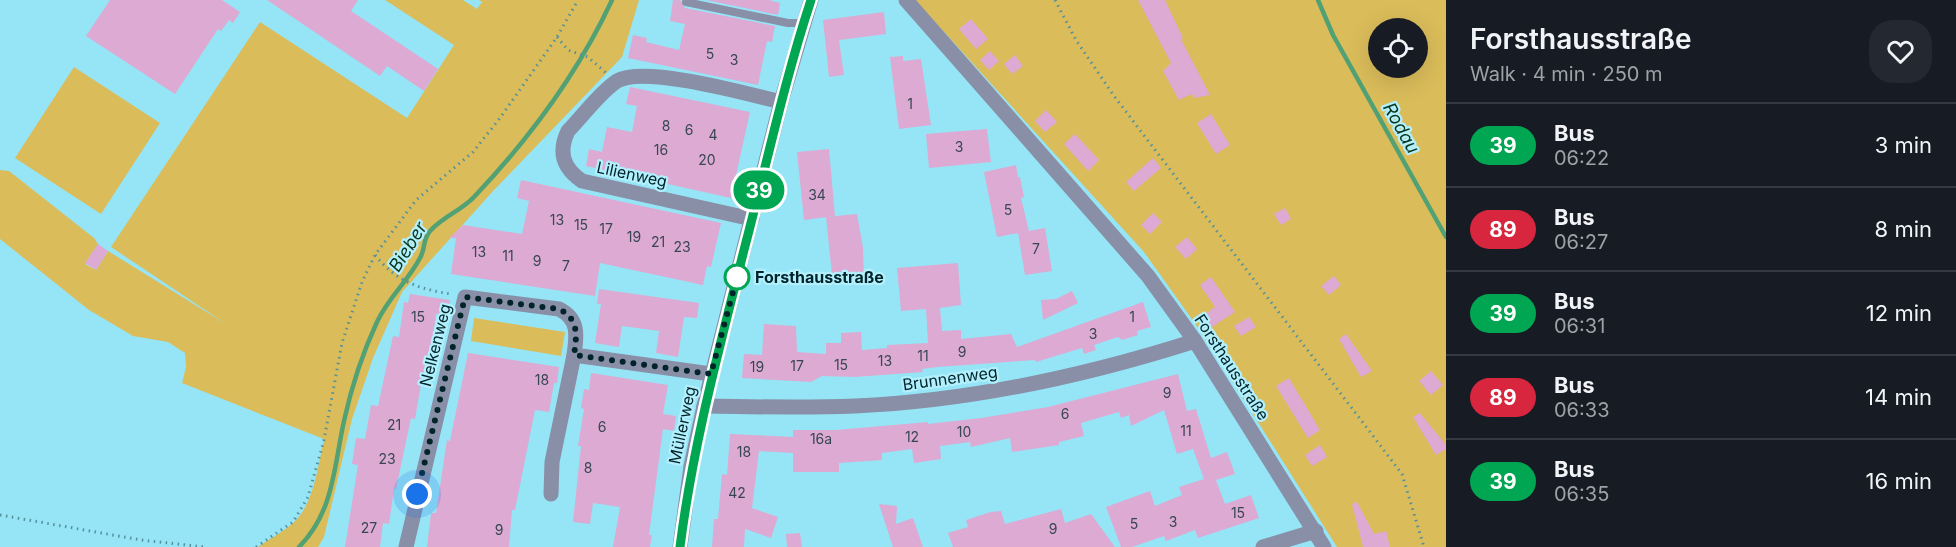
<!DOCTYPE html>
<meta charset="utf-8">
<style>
:root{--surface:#171b24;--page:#242831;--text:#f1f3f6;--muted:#9ea1a6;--line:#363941}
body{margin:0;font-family:Inter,sans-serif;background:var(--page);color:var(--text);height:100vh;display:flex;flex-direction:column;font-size:22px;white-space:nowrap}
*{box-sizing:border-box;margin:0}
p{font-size:20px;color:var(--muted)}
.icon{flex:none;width:33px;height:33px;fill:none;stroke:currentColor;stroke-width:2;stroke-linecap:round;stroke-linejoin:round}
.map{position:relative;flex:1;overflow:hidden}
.details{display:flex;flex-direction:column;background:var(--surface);width:510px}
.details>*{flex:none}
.badge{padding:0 12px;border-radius:20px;font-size:21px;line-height:39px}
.buttons{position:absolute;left:1368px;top:18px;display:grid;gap:12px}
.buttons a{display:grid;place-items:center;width:60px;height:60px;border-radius:50%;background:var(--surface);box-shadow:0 6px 24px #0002;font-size:30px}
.you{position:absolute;width:30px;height:30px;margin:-15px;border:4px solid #fff;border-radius:50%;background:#1a73e8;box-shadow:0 0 0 9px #1a73e833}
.map>.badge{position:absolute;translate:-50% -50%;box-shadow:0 0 0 3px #fff}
.round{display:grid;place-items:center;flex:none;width:63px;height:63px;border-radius:24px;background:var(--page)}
.headline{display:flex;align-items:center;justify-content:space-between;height:102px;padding:0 24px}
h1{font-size:28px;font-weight:600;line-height:45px}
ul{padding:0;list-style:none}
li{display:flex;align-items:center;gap:18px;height:84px;padding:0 24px;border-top:2px solid var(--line)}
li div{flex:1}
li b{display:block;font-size:22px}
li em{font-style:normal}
li .badge{min-width:66px;font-weight:700;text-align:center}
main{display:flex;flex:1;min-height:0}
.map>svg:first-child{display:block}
.green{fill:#dabc5a;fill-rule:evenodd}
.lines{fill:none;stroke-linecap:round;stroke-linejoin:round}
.stream{stroke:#51a174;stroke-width:4.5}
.building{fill:#dcaad3}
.path{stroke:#55919d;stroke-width:3;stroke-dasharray:1.5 4.5;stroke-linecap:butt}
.lane{stroke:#888fa7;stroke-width:8}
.street{stroke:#888fa7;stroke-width:15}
.line-casing{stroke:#fff;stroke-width:14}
.line{stroke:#00a651;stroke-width:9}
.walk{stroke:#01242a;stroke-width:6;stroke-dasharray:0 10.8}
.stop-dot{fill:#fff;stroke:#00a651;stroke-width:3}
.labels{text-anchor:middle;stroke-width:4.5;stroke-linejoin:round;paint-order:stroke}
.number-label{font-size:14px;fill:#384654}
.street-label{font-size:16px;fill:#01242a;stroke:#b2f0fd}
.stop-label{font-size:16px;font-weight:bold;fill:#01242a;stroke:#b2f0fd;text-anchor:start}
.water-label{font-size:18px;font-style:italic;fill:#0c361c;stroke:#b2f0fd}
</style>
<main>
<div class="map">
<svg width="1446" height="547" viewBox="0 0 1446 547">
<rect width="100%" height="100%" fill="#96e5f6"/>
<!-- green -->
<g class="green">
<path d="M385 0H463L477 9 482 2 479 0H639L622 57 494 190 402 292 373 358 352 419 324 537 318 547H258C269 539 283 532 293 523 314 505 318 465 324 439L182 383 186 367 185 353 168 342 133 336 89 310 0 239V170L9 171 94 238 98 244 85 264 96 270 108 251 226 324 111 247 260 22 407 118 454 45Z"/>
<path d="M915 0H1446V547H1337L1201 332 1144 252ZM1378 28H1418V68H1378Z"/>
<path d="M74 67 160 123 101 214 15 158Z"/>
<path d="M474 318 565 332 561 356 471 341Z"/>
</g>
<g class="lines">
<!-- stream -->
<g class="stream">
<path d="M1318 0 1333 35 1446 237"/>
<path d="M299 547C334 512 334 466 344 421 351 389 363 352 377 322 388 298 408 281 420 258 426 248 422 239 431 230 444 216 462 210 474 197 529 139 578 73 612 0"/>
</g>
</g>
<!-- building -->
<g class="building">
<path d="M110 0H222L240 12 233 23 229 20 221 31 218 29 175 94 86 36Z"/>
<path d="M267 0H358L351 11 438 69 424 91 387 66 380 76Z"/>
<path d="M673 0H680L685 8 775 26 772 42 767 41 758 85 628 58 633 35 647 38 646 42 679 50 685 24 670 21Z"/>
<path d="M706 0H769L780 3 778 15Z"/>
<path d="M1138 0H1165L1183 38 1181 39 1210 95 1194 98 1192 94 1179 100 1163 71 1171 63Z"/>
<path d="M884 12 886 34 839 40 844 75 829 77 823 20Z"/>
<path d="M971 19 988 39 976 49 959 29Z"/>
<path d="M990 51 999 61 989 70 980 60Z"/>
<path d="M1015 55 1023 66 1012 74 1004 64Z"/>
<path d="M903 56V61L921 59 931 125 899 129 890 57Z"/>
<path d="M630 87 750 112 731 198 586 166 589 149 602 152 607 127 632 132 637 106 626 104Z"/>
<path d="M1046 110 1057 122 1045 132 1035 121Z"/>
<path d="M1211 114 1230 145 1216 154 1197 123Z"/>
<path d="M987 129 991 162 929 168 926 134Z"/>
<path d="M1075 134 1099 160 1088 171 1064 144Z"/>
<path d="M829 149 835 216 804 220 797 152Z"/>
<path d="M1153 158 1161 168 1134 191 1126 182Z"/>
<path d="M1016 165 1018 177H1020L1024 197 1021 198 1029 231 1045 228 1052 271 1025 275 1018 233 997 237 984 172Z"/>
<path d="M521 180 721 223 711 267 707 266 703 285 600 263 595 296 451 274 456 238H449L463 225 522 234 529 201 517 198Z"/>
<path d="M1285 208 1291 219 1281 225 1274 214Z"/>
<path d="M1153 213 1162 222 1150 234 1141 225Z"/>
<path d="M857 214 863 248 864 281 833 284 826 217Z"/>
<path d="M1187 237 1197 249 1186 259 1175 247Z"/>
<path d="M98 244 108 251 96 270 85 263Z"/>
<path d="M958 263 961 305 940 308 942 331 961 330V339L1011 334 1017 347 1143 302 1151 327 1137 331 1138 335 1122 340 1118 337 1094 345 1096 350 1084 354 1082 348 1036 362 1035 360 937 367 922 369 923 372 855 377 822 376 811 382 742 378 744 354 762 355 764 324 796 326 797 352 826 354V343H841V333L861 332 862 350 887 348V345L928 343 926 309 901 311 897 268Z"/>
<path d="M1334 276 1341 285 1329 295 1321 286Z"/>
<path d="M1211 277 1235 312 1209 329 1201 317 1215 307 1200 285Z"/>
<path d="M599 289 699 303 697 318 684 317 678 357 656 353 659 331 622 326 619 347 595 343 601 304H597Z"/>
<path d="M1072 291 1078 303 1043 320 1041 300 1056 299Z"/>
<path d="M410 294 450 300 448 316 436 314 427 385 421 384 415 419 411 418 396 489H394L389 524 383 523 380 547H345L358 465 352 464 356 438 365 439 371 405 378 406 393 336 399 337 404 302 408 303Z"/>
<path d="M1249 317 1256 327 1241 336 1234 326Z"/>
<path d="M1346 334 1372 371 1361 377 1339 339Z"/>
<path d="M468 353 559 367 557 383H554L549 412 535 410 515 510H512L509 547H427L431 513H436L447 440 450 441Z"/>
<path d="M1431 371 1443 385 1431 395 1419 381Z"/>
<path d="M591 373 668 385 663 414 676 416 674 431 663 429 649 535H652L650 547H613L620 507 593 503 590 524 573 522 581 446H578L584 409 581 408 584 389 589 390Z"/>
<path d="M1178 374 1187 411 1196 409 1211 458 1227 452 1235 474 1216 480 1225 504 1251 495 1259 518 1198 538 1195 530 1166 541 1164 536 1132 547H1121L1106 507 1150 491 1155 506 1182 495 1179 487 1204 479 1193 449 1177 454 1164 410 1131 426 1129 415 1121 418 1119 412 1081 423 1084 436 1059 442V445L1012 452 1010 438 971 447 970 442 940 446 941 459 914 463 912 449 882 453V460L839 463V472H793V453L759 451 752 508 778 517 771 538 745 529 744 547H712L714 519H718L722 474 727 475 730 434 793 437V430H836L928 422V424L981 418 1048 407Z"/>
<path d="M1289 378 1320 430 1308 438 1276 386Z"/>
<path d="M1420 413 1446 445V449L1436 455 1413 417Z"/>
<path d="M1320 445 1327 457 1312 466 1305 455Z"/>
<path d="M1357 502 1374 534 1386 531 1390 547H1363L1352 504Z"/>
<path d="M879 504 897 506 896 524 913 518 923 547H893Z"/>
<path d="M1061 509 1065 523 1091 514 1115 547H953L948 533 968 527 966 520 991 512 1001 511 1005 524Z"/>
<path d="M800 533 802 547H787L786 534Z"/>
</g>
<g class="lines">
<!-- path -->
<g class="path">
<path d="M1055 0 1076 40 1114 96 1402 474 1424 547"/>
<path d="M557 37 568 50 588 57 606 73"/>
<path d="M375 255C396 281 418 289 451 294"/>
<path d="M0 515 141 540 205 547"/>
<path d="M256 547 293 522 308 497 324 440 342 343 362 282 375 255 416 200 473 152 500 118 557 37 578 0"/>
</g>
<!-- lane -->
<path class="lane" d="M686 2 788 23H803"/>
<!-- street -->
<g class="street">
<path d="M906 0 1148 276 1195 341 1324 547"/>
<path d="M752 219 582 181C563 168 558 152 568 131 583 116 599 93 617 81 644 65 748 94 781 102"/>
<path d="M704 406C754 407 805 408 855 406 971 401 1085 376 1195 341"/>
<path d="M551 494 552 462 574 355"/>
<path d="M406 547 465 297 559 309C579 319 577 335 574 355L711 374"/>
<path d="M680 547 691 466 704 406 781 102 811 0"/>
<path d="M1263 547 1316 531"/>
</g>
</g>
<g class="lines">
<defs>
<path id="line" d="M680 547C693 444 719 350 744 250 766 167 784 82 811 0"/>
</defs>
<!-- line casing -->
<use href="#line" class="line-casing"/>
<!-- line -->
<use href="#line" class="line"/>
<!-- walk -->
<path class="walk" d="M417 494 465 297 559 309C579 319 577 335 574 355L711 374 737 277"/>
</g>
<!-- markers -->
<circle class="stop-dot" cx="737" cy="277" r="12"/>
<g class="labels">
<!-- number labels -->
<g class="number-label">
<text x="710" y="59">5</text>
<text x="734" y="65">3</text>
<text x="910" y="109">1</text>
<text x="666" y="131">8</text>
<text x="689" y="135">6</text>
<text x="713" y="140">4</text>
<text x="959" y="152">3</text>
<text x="661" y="155">16</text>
<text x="707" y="165">20</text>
<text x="817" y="200">34</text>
<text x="1008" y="215">5</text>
<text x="557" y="225">13</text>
<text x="581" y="230">15</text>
<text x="606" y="234">17</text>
<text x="634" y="242">19</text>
<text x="658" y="247">21</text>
<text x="682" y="252">23</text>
<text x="1036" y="254">7</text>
<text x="479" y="257">13</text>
<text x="508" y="261">11</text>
<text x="537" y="266">9</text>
<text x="566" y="271">7</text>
<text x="418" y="322">15</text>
<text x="1132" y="322">1</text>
<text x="1093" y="339">3</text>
<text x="962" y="357">9</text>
<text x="923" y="361">11</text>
<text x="885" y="366">13</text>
<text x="841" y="370">15</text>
<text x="797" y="371">17</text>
<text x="757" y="372">19</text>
<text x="542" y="385">18</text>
<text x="1167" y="398">9</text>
<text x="1065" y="419">6</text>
<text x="394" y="430">21</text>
<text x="602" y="432">6</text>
<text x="1186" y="436">11</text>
<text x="964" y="437">10</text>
<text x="912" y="442">12</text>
<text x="821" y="444">16a</text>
<text x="744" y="457">18</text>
<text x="387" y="464">23</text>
<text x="588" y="473">8</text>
<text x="737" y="498">42</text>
<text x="1238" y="518">15</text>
<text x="1173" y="527">3</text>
<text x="1134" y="529">5</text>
<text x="369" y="533">27</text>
<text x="1053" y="534">9</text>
<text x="499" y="535">9</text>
</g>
<!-- street labels -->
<g class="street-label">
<text transform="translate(632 174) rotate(12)" y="6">Lilienweg</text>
<text transform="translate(435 345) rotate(-76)" y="6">Nelkenweg</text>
<text transform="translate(1232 367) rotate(57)" y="6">Forsthausstraße</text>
<text transform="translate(950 378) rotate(-8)" y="6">Brunnenweg</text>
<text transform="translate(682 425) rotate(-78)" y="6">Müllerweg</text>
</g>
<!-- stop labels -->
<g class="stop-label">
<text x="755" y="283">Forsthausstraße</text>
</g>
<!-- water labels -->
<g class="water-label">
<text transform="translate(1401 128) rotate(61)" y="6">Rodau</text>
<text transform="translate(408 247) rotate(-58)" y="6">Bieber</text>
</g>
</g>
</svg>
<div class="buttons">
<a><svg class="icon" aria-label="locate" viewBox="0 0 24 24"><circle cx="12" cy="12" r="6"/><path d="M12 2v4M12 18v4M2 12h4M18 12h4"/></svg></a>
</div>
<div class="you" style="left:417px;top:494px"></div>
<b class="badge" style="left:759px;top:190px;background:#00a651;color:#fff">39</b>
</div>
<section class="details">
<div class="headline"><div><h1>Forsthausstraße</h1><p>Walk · 4 min · 250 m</p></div><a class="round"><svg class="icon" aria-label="heart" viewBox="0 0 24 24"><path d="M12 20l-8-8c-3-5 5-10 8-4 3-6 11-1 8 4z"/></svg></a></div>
<ul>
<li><span class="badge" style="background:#00a651;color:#fff">39</span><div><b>Bus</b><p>06:22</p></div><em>3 min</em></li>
<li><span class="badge" style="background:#d7263d;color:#fff">89</span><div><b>Bus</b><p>06:27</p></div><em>8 min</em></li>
<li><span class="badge" style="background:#00a651;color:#fff">39</span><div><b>Bus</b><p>06:31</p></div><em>12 min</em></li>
<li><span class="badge" style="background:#d7263d;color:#fff">89</span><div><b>Bus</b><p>06:33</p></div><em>14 min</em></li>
<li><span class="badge" style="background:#00a651;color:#fff">39</span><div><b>Bus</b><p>06:35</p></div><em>16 min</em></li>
</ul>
</section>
</main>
